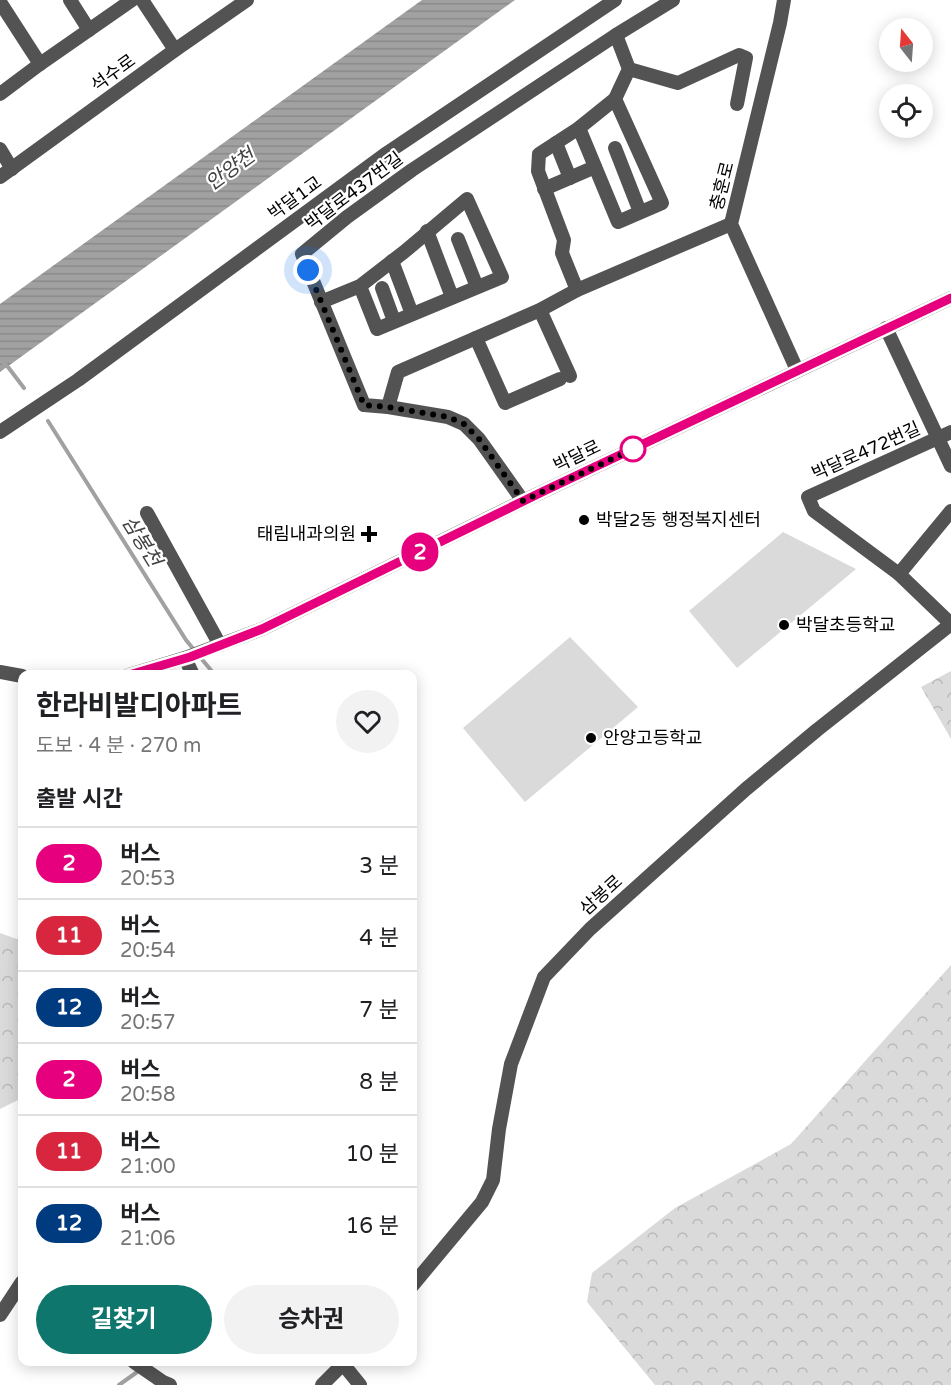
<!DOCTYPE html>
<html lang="ko">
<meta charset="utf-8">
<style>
:root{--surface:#fff;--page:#f2f2f2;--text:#202124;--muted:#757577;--line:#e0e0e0;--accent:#0f766e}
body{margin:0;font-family:"Varela Round","Noto Sans KR",sans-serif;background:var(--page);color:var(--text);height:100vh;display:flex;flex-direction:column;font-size:22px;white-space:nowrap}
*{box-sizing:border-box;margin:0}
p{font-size:20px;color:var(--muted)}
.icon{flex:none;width:33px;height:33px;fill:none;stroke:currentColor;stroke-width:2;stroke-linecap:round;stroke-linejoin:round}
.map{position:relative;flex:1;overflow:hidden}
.panel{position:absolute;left:18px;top:670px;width:399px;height:696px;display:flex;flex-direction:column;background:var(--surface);border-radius:12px;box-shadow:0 3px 15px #0003}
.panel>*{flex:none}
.badge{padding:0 12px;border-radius:20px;font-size:21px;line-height:39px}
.needle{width:39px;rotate:343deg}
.buttons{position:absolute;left:879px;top:18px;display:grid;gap:12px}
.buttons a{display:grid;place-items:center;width:54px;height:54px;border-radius:50%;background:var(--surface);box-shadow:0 3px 15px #0003;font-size:30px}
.you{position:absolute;width:30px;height:30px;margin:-15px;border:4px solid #fff;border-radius:50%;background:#1a73e8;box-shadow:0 0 0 9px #1a73e833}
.map>.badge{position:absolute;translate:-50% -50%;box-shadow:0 0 0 3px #fff}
h2{padding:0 18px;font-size:22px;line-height:54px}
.round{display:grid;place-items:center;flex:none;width:63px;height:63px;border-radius:32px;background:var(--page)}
.headline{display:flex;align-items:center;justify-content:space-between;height:102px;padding:0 18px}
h1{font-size:28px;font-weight:700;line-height:45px}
.cta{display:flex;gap:12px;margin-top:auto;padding:12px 18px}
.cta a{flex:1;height:69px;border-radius:36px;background:var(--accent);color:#fff;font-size:24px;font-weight:700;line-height:69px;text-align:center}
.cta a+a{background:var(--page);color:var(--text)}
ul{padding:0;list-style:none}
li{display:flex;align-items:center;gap:18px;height:72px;padding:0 18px;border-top:2px solid var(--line)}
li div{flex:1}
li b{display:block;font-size:22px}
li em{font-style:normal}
li .badge{min-width:66px;font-weight:700;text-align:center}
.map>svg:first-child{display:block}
.grass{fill:#dadada}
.forest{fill:url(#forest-crowns)}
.water{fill:url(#water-rules)}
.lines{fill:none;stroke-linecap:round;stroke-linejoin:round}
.stream{stroke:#a1a1a1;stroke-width:4}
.minor{stroke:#535353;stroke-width:14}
.line-casing{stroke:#fff;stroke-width:14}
.line{stroke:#e6007e;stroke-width:9}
.walk{stroke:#000;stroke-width:6;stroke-dasharray:0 10.8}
.stop-dot{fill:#fff;stroke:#e6007e;stroke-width:3}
.poi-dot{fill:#000;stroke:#fff;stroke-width:2}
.labels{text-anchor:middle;stroke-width:4.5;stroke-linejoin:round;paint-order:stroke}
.street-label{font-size:18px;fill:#000;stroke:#fff}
.poi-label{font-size:18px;fill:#000;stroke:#fff;text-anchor:start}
.water-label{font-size:20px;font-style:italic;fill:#424242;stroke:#fff}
</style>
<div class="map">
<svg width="951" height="1385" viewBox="0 0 951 1385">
<defs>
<pattern id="forest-crowns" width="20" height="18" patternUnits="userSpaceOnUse" patternTransform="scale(1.5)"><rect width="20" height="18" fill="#dadada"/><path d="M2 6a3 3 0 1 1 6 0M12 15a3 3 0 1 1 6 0" fill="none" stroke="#b9b9b9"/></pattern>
<pattern id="water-rules" width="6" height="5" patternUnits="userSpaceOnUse" patternTransform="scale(1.5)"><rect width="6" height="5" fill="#a1a1a1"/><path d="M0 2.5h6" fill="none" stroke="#898989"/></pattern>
</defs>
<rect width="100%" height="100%" fill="#fff"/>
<!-- grass -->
<g class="grass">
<path d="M783 532 856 569 737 668 689 611Z"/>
<path d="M570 637 638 707 525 802 463 728Z"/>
</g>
<!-- forest -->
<g class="forest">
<path d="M951 671V739L921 687Z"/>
<path d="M0 933 22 941V1098L0 1109Z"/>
<path d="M951 965V1385H655L587 1302 592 1273 675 1208 791 1144Z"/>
</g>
<!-- water -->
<path class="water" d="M422 0H515L0 372V304Z"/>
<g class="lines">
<!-- stream -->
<g class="stream">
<path d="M0 360 8 367 24 388"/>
<path d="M48 421 186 640 195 651"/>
<path d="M200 657 215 675"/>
<path d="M119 1385 140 1370"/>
</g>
<!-- minor -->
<g class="minor">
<path d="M70 0 89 30"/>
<path d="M142 0 175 50"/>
<path d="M784 0 780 23 731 224 797 370"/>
<path d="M0 2 40 64"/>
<path d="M629 69 678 83 739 55 746 58 737 104"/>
<path d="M0 94 40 64 132 0"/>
<path d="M579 128 618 222 662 203 615 99"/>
<path d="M556 143 570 178"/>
<path d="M615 148 640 212"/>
<path d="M0 149 12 169"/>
<path d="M0 177 175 50 247 0"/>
<path d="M544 189 595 167"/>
<path d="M427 231 452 297"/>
<path d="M458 239 477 287"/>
<path d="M392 261 412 314"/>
<path d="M382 288 394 321"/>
<path d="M577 290 562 253 564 240 538 171 539 154 579 128 615 99 629 69 616 35"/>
<path d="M321 302 360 286 404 252 467 199 502 277 377 329 360 286"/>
<path d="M540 310 570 376"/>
<path d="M886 328 951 466"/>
<path d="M476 338 505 403 560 379"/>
<path d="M388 407 398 372 540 310 577 290 731 224"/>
<path d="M0 432 78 380 387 153 615 0"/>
<path d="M523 501 479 439 464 424 448 417 388 407 364 405 302 254 347 217 412 170 616 35 673 0"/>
<path d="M147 513 220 645"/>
<path d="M899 574 814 511 808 497 951 432"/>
<path d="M951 624 899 574 951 511"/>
<path d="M185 658 193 675"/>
<path d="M0 672 22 676"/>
<path d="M129 675 185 658 262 629 523 501 951 298"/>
<path d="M412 1286 482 1202 493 1180 499 1129 511 1064 544 977 590 929 746 789 817 730 951 624"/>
<path d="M0 1315 22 1282"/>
<path d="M134 1362 163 1382 170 1385"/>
<path d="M343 1364 360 1385"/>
<path d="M322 1385 345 1362"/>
</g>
</g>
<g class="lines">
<defs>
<path id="line" d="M129 675 190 657 262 629 544 491 951 298"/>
</defs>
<!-- line casing -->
<use href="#line" class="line-casing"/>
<!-- line -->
<use href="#line" class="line"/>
<!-- walk -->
<path class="walk" d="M308 270 364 405 388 407 448 417 464 424 479 439 523 501 633 449"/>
</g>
<!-- markers -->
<circle class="stop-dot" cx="633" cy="449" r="12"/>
<g class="poi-dot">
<circle cx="584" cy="520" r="6"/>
<path d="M366 525h6v6h6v6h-6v6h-6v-6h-6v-6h6z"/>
<circle cx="784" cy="625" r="6"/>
<circle cx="591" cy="738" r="6"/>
</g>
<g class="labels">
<!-- street labels -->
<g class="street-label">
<text transform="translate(113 73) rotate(-36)" y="6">석수로</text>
<text transform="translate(722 186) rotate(-76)" y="6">충훈로</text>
<text transform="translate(354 191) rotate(-37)" y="6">박달로437번길</text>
<text transform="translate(295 198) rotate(-36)" y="6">박달1교</text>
<text transform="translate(866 451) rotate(-24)" y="6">박달로472번길</text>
<text transform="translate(577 456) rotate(-26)" y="6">박달로</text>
<text transform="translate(601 895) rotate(-42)" y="6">삼봉로</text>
</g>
<!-- poi labels -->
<g class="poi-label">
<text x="596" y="526">박달2동 행정복지센터</text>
<text x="356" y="540" text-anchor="end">태림내과의원</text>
<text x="796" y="631">박달초등학교</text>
<text x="603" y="744">안양고등학교</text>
</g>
<!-- water labels -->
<g class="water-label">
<text transform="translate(230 169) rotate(-36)" y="7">안양천</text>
<text transform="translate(142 541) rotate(58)" y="7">삼봉천</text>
</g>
</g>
</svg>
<div class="buttons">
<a><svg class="needle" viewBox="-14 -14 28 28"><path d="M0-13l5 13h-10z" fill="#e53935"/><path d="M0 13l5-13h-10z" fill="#757577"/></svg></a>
<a><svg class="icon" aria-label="locate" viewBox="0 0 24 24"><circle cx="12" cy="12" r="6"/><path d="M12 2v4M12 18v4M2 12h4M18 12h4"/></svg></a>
</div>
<div class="you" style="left:308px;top:270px"></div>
<b class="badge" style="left:420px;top:552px;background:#e6007e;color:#fff">2</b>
<section class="panel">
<div class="headline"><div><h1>한라비발디아파트</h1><p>도보 · 4 분 · 270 m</p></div><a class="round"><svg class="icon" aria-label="heart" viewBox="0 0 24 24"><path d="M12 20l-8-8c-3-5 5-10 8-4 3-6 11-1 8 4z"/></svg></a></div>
<h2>출발 시간</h2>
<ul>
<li><span class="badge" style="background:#e6007e;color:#fff">2</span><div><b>버스</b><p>20:53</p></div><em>3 분</em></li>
<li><span class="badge" style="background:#d7263d;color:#fff">11</span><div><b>버스</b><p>20:54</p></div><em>4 분</em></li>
<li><span class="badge" style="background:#003b80;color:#fff">12</span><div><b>버스</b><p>20:57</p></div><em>7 분</em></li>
<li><span class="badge" style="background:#e6007e;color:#fff">2</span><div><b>버스</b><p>20:58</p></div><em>8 분</em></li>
<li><span class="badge" style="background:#d7263d;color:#fff">11</span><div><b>버스</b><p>21:00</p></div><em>10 분</em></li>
<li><span class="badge" style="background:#003b80;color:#fff">12</span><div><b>버스</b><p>21:06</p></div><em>16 분</em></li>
</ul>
<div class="cta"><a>길찾기</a><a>승차권</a></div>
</section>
</div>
